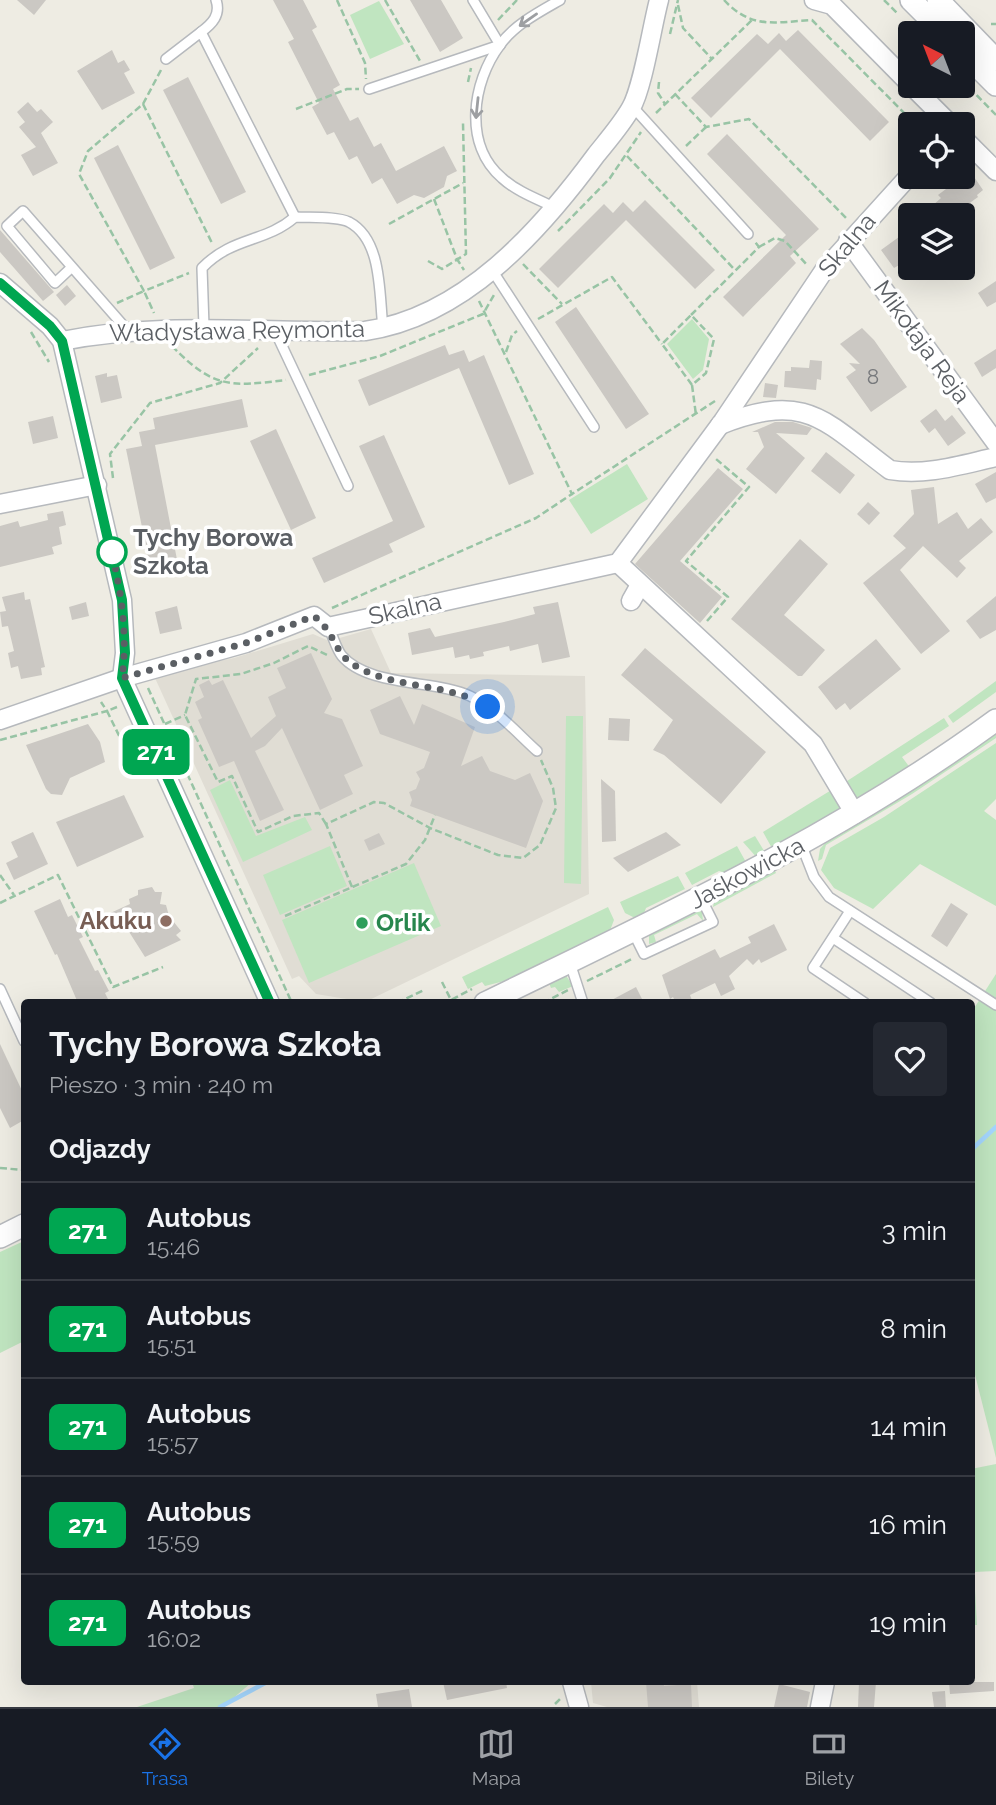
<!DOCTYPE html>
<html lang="pl">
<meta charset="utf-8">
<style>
:root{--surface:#171b24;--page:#242831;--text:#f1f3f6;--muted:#9ea1a6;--line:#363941;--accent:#1a73e8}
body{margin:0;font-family:Raleway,sans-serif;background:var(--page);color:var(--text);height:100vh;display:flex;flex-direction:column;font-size:26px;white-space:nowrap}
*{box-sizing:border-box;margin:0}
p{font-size:23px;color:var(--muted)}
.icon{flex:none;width:38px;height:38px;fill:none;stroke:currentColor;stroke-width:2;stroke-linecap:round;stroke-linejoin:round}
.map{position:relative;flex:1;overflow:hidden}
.sheet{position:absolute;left:21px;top:999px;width:954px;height:686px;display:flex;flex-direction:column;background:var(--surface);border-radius:7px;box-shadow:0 7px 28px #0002}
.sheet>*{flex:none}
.badge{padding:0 14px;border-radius:10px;font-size:24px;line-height:46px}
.needle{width:46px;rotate:318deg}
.fabs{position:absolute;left:898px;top:21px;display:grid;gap:14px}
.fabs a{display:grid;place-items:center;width:77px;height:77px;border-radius:7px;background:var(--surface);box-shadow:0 7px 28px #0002;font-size:35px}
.you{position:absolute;width:35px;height:35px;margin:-18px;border:5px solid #fff;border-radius:50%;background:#1a73e8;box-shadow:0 0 0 10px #1a73e833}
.map>.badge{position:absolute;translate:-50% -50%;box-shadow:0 0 0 4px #fff}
h2{padding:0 28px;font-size:26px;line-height:63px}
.round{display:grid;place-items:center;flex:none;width:74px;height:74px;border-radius:7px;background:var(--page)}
.overview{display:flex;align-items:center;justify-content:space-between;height:119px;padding:0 28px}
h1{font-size:33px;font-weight:700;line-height:52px}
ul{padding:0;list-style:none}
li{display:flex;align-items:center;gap:21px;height:98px;padding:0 28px;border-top:2px solid var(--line)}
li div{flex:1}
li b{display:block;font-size:26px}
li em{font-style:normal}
li .badge{min-width:77px;font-weight:700;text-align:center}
.tab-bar{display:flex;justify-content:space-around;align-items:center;height:98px;border-top:2px solid var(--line);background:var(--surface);font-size:19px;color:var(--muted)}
.tab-bar a{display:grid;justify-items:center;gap:4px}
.tab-bar .current{color:var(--accent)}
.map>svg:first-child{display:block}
.education{fill:#e0ddd4}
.green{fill:#c0e5c0}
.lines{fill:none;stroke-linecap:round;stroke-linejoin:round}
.stream{stroke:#a4d6fd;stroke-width:4.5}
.building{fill:#cbc8c3}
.service-casing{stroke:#b6b9bd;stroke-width:12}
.minor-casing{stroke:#b6b9bd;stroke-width:21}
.tertiary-casing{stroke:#b6b9bd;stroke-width:24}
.path{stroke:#98c4a5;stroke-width:2.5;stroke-dasharray:7 3.5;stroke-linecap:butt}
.service{stroke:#fff;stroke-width:9}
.minor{stroke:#fff;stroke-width:18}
.tertiary{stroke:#fff;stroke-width:21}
.oneway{stroke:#9d9fa2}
.line-casing{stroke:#fff;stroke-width:16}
.line{stroke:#00a651;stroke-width:10}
.walk{stroke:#5b5f64;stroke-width:7;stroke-dasharray:0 12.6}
.stop-dot{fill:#fff;stroke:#00a651;stroke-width:3.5}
.education-dot{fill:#8d6e63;stroke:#fff;stroke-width:2.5}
.leisure-dot{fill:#2e9e5b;stroke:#fff;stroke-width:2.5}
.labels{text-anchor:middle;stroke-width:7;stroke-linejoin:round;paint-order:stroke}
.number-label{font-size:21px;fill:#77797c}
.street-label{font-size:24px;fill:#5b5f64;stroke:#fff}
.stop-label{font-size:24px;font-weight:bold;fill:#5b5f64;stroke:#fff;text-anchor:start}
.education-label{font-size:24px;font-weight:bold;fill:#785e54;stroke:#fff;text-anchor:end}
.leisure-label{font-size:24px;font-weight:bold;fill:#27864d;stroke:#fff;text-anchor:start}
</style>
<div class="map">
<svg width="996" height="1707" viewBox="0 0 996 1707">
<rect width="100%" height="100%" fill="#eeece3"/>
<!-- education -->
<g class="education">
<path d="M371 629 391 673 585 676 589 894 365 1002 316 994 299 976 292 979 155 678 156 674 234 658 313 634 329 641Z"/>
<path d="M591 1682H697L699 1707H607L593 1703Z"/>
</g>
<!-- green -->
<g class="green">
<path d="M379 1 404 44 370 59 350 15Z"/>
<path d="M692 319 709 339 703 370 693 379 667 344Z"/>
<path d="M627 464 648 499 591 534 569 500Z"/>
<path d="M996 681V692L953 723 948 716Z"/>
<path d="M566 716H583L581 884 564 883Z"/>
<path d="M944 718 949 726 902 757 911 769 860 799 852 796 844 783Z"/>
<path d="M996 732V738L912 794 826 845 822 859 818 861 820 849 828 840Z"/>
<path d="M996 743V799L984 811 996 820V906L920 864 873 909 834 888 821 870 830 848 884 817Z"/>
<path d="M230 780 256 836 305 817 312 830 243 862 210 790Z"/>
<path d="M833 789 841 807 840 812 773 850 763 832Z"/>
<path d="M755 836 766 854 758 859 743 842Z"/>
<path d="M330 846 347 886 280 915 263 875Z"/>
<path d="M737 846 747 864 729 874 719 871 692 885 685 873Z"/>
<path d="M414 863 441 926 309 983 282 920Z"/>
<path d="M774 869 776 873 713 907 714 901Z"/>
<path d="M678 876 685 889 646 908 643 916 635 918 625 913 620 902Z"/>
<path d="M608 907 614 920 609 933 520 977 485 986 482 982 468 989 462 977Z"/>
<path d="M696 909 702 912 703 921 697 914 654 935 656 942 649 944V933Z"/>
<path d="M565 974 573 986 559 992 555 987 551 988 549 983Z"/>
<path d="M996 974V1458L971 1359V1013Z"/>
<path d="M24 1241V1341L0 1353V1252Z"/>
<path d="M996 1464V1571L974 1572 977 1625H971V1469Z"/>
<path d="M192 1682H252L223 1707H137L194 1688Z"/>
</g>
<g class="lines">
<!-- stream -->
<g class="stream">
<path d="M971 1150 996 1127"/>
<path d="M220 1707 267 1682"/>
</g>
</g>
<!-- building -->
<g class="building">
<path d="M17 0H46L34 15Z"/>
<path d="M273 0H303L317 27 312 30 340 85 333 89 350 121 358 117 374 147 381 143 396 171 444 146 457 171 447 176 444 187 424 198 414 195 397 204 382 178 372 184 357 156 349 160 334 132 327 135 312 107 319 103 288 42 294 39Z"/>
<path d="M410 0H441L463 38 440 52Z"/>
<path d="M798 30 889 122 870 141 780 49 711 118 691 98 757 34 768 44 779 33 786 41Z"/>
<path d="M112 50 118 63 124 60 130 70 124 73 135 93 102 110 77 71Z"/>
<path d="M188 77 246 192 221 204 163 90Z"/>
<path d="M28 102 37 112 41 109 53 122 41 133 58 163 33 176 21 155 36 147 19 127 25 122 17 112Z"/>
<path d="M727 134 819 229 790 256 796 263 743 317 723 297 786 235 707 154Z"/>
<path d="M118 145 175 258 150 270 94 158Z"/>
<path d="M970 171 983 190 977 195 978 197 953 215H922L941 198 938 195Z"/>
<path d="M645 200 715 270 695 289 626 220 558 288 539 269 604 204 613 213 623 202 633 212Z"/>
<path d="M910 229V276L901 264 894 268 881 250Z"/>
<path d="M0 230 54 292 43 301 0 252Z"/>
<path d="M996 281V302L987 307 978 293Z"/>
<path d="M67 285 76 296 65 306 56 295Z"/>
<path d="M576 307 649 414 626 429 555 322Z"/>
<path d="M862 328 874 340 907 387 871 412 846 377 856 370 849 363 860 364 840 344Z"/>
<path d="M445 345 449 355 464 350 469 362 484 355 534 474 509 485 459 368 369 406 358 380Z"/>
<path d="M996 349V368L982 377 974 363Z"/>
<path d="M810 360 822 361 821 380 817 379 816 390 784 387 785 371H791V367L809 368Z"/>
<path d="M107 373V377L117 375 122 398 101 403 95 376Z"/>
<path d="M765 383 778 385 776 398 763 397Z"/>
<path d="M242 399 248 427 155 445 179 570 152 576 126 449 142 446 139 432 155 429 153 418Z"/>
<path d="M936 409 945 421 952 415 966 433 948 446 935 428 929 433 920 421Z"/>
<path d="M53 416 58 438 33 444 28 422Z"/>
<path d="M775 422H793L812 428 807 435 776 433 805 458 776 494 746 469 764 447 758 432H752Z"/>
<path d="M276 429 316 518 291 530 250 441Z"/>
<path d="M384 435 425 527 389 544 393 552 324 583 312 558 393 521 359 446Z"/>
<path d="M826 452 855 475 840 494 811 471Z"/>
<path d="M718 468 743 489 680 561 722 597 700 623 635 564Z"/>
<path d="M996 472V498L986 503 975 484Z"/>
<path d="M934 487 938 524 957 512 968 529 981 518 993 532 959 561 966 568 957 578 923 546 900 570 950 631 921 654 863 583 906 548 893 536 914 514 911 490Z"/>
<path d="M868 502 880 513 869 525 857 514Z"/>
<path d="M63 511 66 525 59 527 62 544 52 547 54 554 0 567V526L18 521 20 527 48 520 47 514Z"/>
<path d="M800 539 828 564 784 615 825 650 802 676H798L731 619Z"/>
<path d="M24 592 25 600 30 599 45 667 41 668 42 675 21 679 18 666 11 668 8 653 14 651 8 626 2 627 0 612 6 611 2 597Z"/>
<path d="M996 596V630L980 639 966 621Z"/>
<path d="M86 602 89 616 72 620 69 607Z"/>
<path d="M558 602 570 657 542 663 538 644 510 651 509 646 483 652 484 656 470 659 469 655 455 658 453 647 412 655 408 633 430 628 435 637 504 622 535 614 533 607Z"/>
<path d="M177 606 182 629 160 634 155 612Z"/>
<path d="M876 639 901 669 850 710 845 703 836 710 818 687Z"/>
<path d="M645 648 766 752 721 804 664 755 653 750 673 720 621 675Z"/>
<path d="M311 653 332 699 324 713 342 719 363 766 344 775 353 794 320 810 282 728 265 746 255 751 284 810 260 821 234 761 219 767 198 720 202 718 195 702 204 697 199 685 209 680 212 685 223 680 251 738 276 716 268 697 286 688 277 668Z"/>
<path d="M400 696 414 725 422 704 475 727 461 766 482 756 490 771 515 780 530 773 543 801 526 848 410 806 412 800 409 792 416 789 420 779 416 772 424 768 430 752 380 734 370 710Z"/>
<path d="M609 718 630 719 629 741 608 740Z"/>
<path d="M88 724 100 742 105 762 70 778 62 795 51 794 46 789 26 745Z"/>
<path d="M601 779 615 791 616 841 602 842Z"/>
<path d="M124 795 144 837 77 867 56 822Z"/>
<path d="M33 832 48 864 14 880 6 863 18 857 11 842Z"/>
<path d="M666 832 681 845 628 872 613 858Z"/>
<path d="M379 833 385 844 369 851 364 840Z"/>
<path d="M152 887 155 892H162L160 904 166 905 169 916 181 931 176 935 181 940 145 957 126 927 114 932 106 915 130 904 129 899 138 895V890Z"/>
<path d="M60 899 68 917 72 915 83 937 79 939 95 971 98 970 109 991 105 993 110 1003H78L57 954 55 955 34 911Z"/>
<path d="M951 903 968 914 947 947 931 936Z"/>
<path d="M774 924 787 950 761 963 759 959 753 965 747 959 729 976 735 989 721 996 715 983 690 995 693 1003H676L673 997 670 999 662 975 715 949 720 958 751 943 748 937Z"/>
<path d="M636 987 644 1003H606Z"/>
<path d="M0 1044 24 1095V1120L10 1128 0 1108Z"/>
<path d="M443 1682H506L507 1688 447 1700Z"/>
<path d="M646 1682H663L664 1686 691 1684 692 1707H648Z"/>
<path d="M859 1682H876L874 1707H858Z"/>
<path d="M949 1682H994V1691L950 1694Z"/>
<path d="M779 1684 810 1692 807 1707H774Z"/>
<path d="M409 1689 412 1707H378L376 1694Z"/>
<path d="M945 1691 946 1707H934L932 1692Z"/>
</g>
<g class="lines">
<defs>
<g id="service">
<path d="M473 0 500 45"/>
<path d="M201 32C212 24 221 15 216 0"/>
<path d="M166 59 201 32 295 217"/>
<path d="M369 89 500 45"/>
<path d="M632 106 748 234"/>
<path d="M554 207C537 199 516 191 502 178 463 145 472 82 500 45 514 25 539 12 560 0"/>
<path d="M72 267 55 283 7 226 23 211 129 332"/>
<path d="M492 270 594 427"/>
<path d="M204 327 202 268C233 236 265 243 295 217 310 218 336 216 349 222 383 240 379 296 383 328"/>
<path d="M275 331 348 486"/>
<path d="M328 627C333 635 336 649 342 656 368 687 438 680 470 696 495 708 516 732 537 751"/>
<path d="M801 844 814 877 829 897 996 1005"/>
<path d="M850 911 813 968 865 1003"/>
<path d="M633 932 644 954 713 922 701 898"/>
<path d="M833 938 931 1003"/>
<path d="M570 963 583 1003"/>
<path d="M0 989 24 1041"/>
</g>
<g id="minor">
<path d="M814 0 832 5 910 84"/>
<path d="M912 86 950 124"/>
<path d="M962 137 996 171"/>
<path d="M848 241 996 443"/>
<path d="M0 283 50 326 62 341 122 600 125 653 122 678 270 1003"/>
<path d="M62 341C163 321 264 333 365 331 464 317 540 231 596 155 608 140 622 124 631 108 643 87 652 26 659 0"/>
<path d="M720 425C807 391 823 420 890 470 926 476 960 465 996 457"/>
<path d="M0 504 97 485"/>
<path d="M618 563 813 744 855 814"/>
<path d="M631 601 640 585"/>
<path d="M0 720 122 678 246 643 314 616 328 627 618 563 723 421 825 269 910 175"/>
<path d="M572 1682 579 1707"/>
<path d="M820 1707 825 1682"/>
</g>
<g id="tertiary">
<path d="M911 0 944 33"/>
<path d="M938 0 996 60"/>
<path d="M962 51 996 85"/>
<path d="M485 1003C661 917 838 836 996 720"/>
<path d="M0 1237 24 1225"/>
</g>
</defs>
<!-- service casing -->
<use href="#service" class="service-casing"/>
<!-- minor casing -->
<use href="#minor" class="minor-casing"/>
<!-- tertiary casing -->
<use href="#tertiary" class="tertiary-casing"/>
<!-- path -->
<g class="path">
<path d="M337 0 365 63 366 79"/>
<path d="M385 0 420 61"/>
<path d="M724 0C752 30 776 22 812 20L915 124"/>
<path d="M884 0 897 13"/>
<path d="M678 5 683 28 712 59"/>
<path d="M498 20 517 0"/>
<path d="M991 24H996"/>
<path d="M670 34 678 0"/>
<path d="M161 70 143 104 88 151 79 174 144 291 189 273"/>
<path d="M962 80 996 115"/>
<path d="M468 82 471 68"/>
<path d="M659 82 658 93 665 104"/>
<path d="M675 94 706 127 749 119 848 220"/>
<path d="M143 104 213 245"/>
<path d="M296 109 347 89H359"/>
<path d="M656 113 752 20"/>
<path d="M686 146 706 127"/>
<path d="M627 156 735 270"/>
<path d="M434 199 457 259 464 270"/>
<path d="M389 224 463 183"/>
<path d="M558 231 610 178 641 132"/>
<path d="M759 247 775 238 785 241 808 266"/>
<path d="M428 261 442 269 466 254 463 123"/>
<path d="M523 264 562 304"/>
<path d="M479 301 572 494 715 401"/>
<path d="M117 303 144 291 154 313"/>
<path d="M691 315 759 247 755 242"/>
<path d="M538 319 612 277 662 344"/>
<path d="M31 332 49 362"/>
<path d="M172 346C213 388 229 387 286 380"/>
<path d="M506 352 512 335 517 331"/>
<path d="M309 375 380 356 483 314 494 295"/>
<path d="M692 385 662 344 691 315 714 339 706 373 692 385 696 415"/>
<path d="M113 478 110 454 150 403 220 383 258 348"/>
<path d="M332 608 536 518 572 494"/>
<path d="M707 621 728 597 686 561 749 487 716 459"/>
<path d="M148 688 292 1003"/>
<path d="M117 707 107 711 130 758"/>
<path d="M165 724 185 715"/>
<path d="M0 740 107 711 101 702"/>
<path d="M326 824 319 813 293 816 258 832 232 776 218 782 185 715 196 679 241 674 274 663 308 646 327 655"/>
<path d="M0 875 14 895"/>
<path d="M352 887 326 824 374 802 384 803 430 828 498 855 523 858 540 845 556 808 553 788 541 760"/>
<path d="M0 903 58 875 113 987 163 967"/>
<path d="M285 916 406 864 425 840 435 815"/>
<path d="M587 981 634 958"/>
<path d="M442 982 451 1000 472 989"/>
<path d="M397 1003 424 990"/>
<path d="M543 1003 568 990"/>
<path d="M0 1168 24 1170"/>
<path d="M555 1704 560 1699"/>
</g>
<!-- service -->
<use href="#service" class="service"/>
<!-- minor -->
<use href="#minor" class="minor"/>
<!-- tertiary -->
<use href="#tertiary" class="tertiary"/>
</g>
<!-- one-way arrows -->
<defs><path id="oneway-shaft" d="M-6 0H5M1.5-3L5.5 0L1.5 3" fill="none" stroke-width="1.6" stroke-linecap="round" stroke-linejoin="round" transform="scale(1.75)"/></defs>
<g class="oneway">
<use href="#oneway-shaft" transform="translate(528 20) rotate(145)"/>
<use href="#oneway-shaft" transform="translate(477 108) rotate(96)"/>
</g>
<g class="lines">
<defs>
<path id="line" d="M0 283 50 326 62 341 122 600 125 653 122 678 270 1003"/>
</defs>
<!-- line casing -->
<use href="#line" class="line-casing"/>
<!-- line -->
<use href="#line" class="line"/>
<!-- walk -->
<path class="walk" d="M112 552 111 548C121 592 128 633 122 678L246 643 314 616C335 632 334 653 354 665 395 690 448 682 488 707"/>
</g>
<!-- markers -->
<circle class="stop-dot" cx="112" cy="552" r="14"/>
<circle class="education-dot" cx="166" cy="921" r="7"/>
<circle class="leisure-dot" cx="362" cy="923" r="7"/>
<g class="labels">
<!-- number labels -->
<g class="number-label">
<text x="873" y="384">8</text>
</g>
<!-- street labels -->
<g class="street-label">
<text transform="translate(847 245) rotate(-50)" y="8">Skalna</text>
<text transform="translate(237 331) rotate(-1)" y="8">Władysława Reymonta</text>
<text transform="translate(922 342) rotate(54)" y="8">Mikołaja Reja</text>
<text transform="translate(405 609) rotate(-13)" y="8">Skalna</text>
<text transform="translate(747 873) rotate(-28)" y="8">Jaśkowicka</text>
</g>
<!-- stop labels -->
<g class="stop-label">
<text x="133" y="546">Tychy Borowa<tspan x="133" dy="28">Szkoła</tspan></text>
</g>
<!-- education labels -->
<g class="education-label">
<text x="152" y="929">Akuku</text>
</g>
<!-- leisure labels -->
<g class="leisure-label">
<text x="376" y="931">Orlik</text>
</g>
</g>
</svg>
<div class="fabs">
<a><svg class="needle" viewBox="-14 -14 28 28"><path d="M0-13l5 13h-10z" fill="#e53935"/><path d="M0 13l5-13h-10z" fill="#9ea1a6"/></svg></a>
<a><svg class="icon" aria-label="locate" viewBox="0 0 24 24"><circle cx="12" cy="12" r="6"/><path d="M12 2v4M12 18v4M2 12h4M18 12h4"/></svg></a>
<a><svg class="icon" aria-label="layers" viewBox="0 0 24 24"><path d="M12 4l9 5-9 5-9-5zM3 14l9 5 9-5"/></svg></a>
</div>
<div class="you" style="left:488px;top:707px"></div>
<b class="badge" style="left:156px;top:752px;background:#00a651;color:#fff">271</b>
<section class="sheet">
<div class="overview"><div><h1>Tychy Borowa Szkoła</h1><p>Pieszo · 3 min · 240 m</p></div><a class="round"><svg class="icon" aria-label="heart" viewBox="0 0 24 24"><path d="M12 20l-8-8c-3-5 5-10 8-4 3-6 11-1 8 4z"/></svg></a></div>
<h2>Odjazdy</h2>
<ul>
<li><span class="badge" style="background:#00a651;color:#fff">271</span><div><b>Autobus</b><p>15:46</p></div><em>3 min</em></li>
<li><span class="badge" style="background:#00a651;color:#fff">271</span><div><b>Autobus</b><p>15:51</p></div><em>8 min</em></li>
<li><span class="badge" style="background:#00a651;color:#fff">271</span><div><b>Autobus</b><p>15:57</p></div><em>14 min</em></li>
<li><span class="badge" style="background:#00a651;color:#fff">271</span><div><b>Autobus</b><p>15:59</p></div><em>16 min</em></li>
<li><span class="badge" style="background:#00a651;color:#fff">271</span><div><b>Autobus</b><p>16:02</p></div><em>19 min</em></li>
</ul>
</section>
</div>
<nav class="tab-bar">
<a class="current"><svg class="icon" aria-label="directions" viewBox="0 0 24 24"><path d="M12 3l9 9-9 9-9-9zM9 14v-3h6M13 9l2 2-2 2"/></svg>Trasa</a>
<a><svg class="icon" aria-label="map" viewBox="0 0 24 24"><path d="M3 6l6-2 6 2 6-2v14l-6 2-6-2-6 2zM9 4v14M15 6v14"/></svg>Mapa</a>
<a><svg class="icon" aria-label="tickets" viewBox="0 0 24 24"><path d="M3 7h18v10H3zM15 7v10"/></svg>Bilety</a>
</nav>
